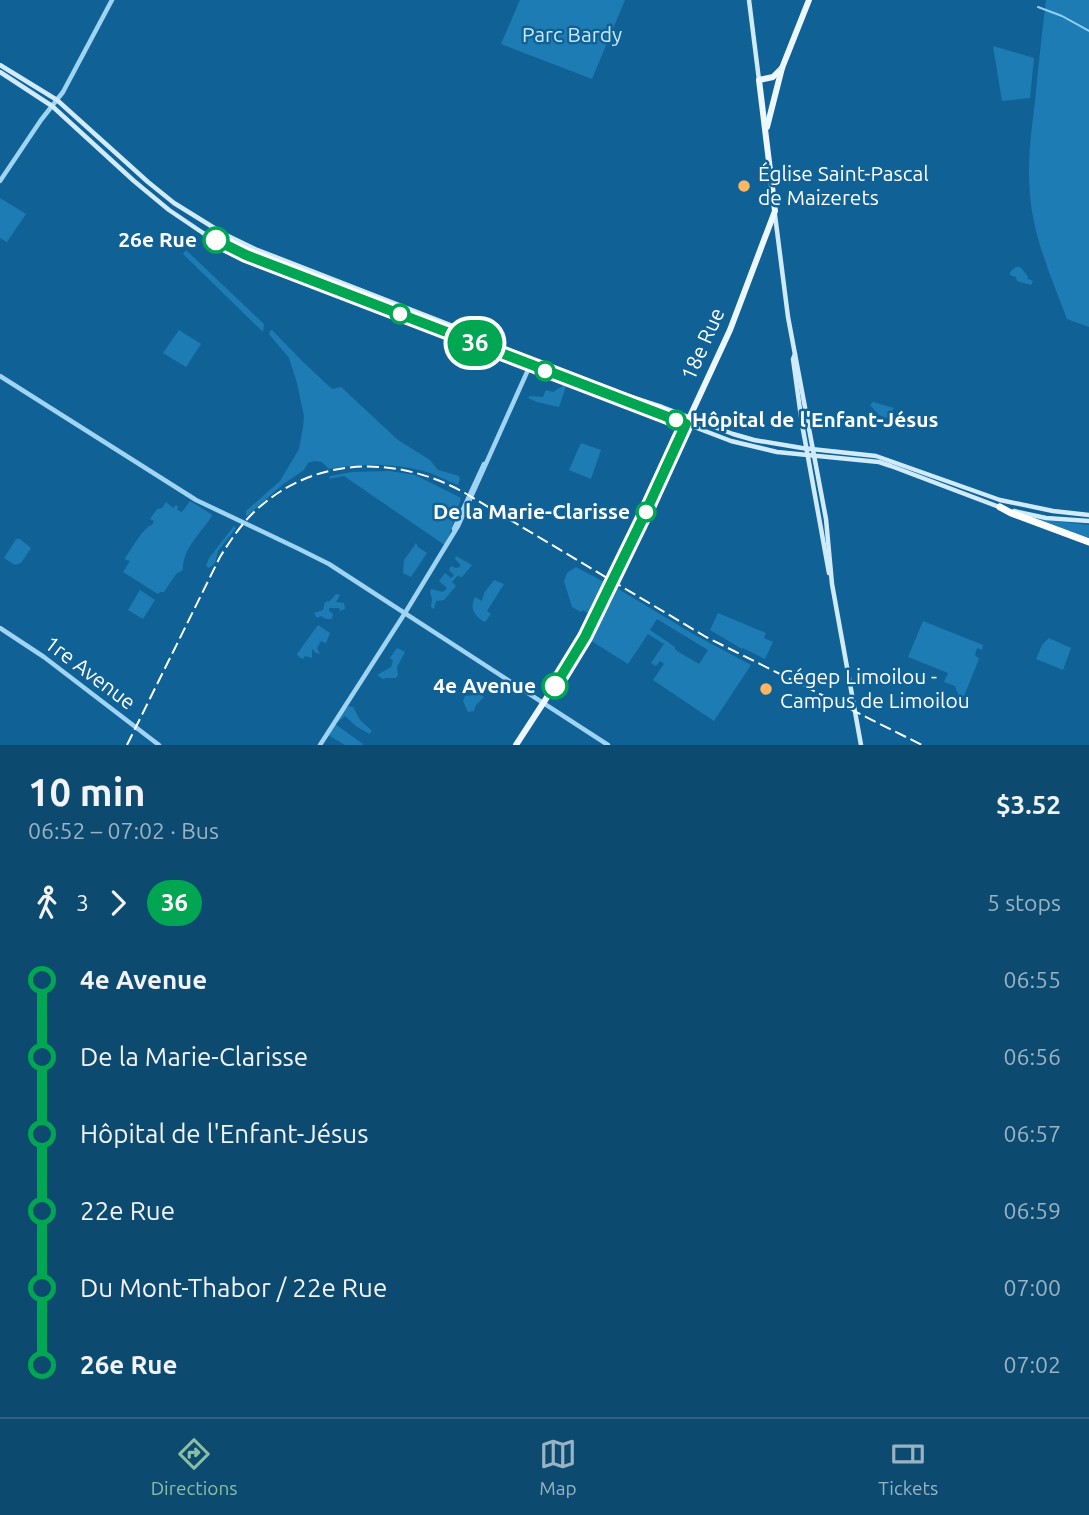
<!DOCTYPE html>
<meta charset="utf-8">
<style>
:root{--surface:#0c4a70;--page:#155175;--text:#f1f3f6;--muted:#9ab3c3;--line:#2c6283;--accent:#8abfa5}
body{margin:0;font-family:Ubuntu,sans-serif;background:var(--page);color:var(--text);height:100vh;display:flex;flex-direction:column;font-size:26px;white-space:nowrap}
*{box-sizing:border-box;margin:0}
p{font-size:23px;color:var(--muted)}
.icon{flex:none;width:38px;height:38px;fill:none;stroke:currentColor;stroke-width:2;stroke-linecap:round;stroke-linejoin:round}
.map{position:relative;height:745px;overflow:hidden}
.drawer{display:flex;flex-direction:column;background:var(--surface);flex:1}
.drawer>*{flex:none}
.badge{padding:0 14px;border-radius:23px;font-size:24px;line-height:46px}
.map>.badge{position:absolute;translate:-50% -50%;box-shadow:0 0 0 4px #fff}
.legs{display:flex;align-items:center;gap:10px;height:77px;padding:0 28px;font-size:23px}
.legs p{margin-inline-start:auto}
.overview{display:flex;align-items:center;justify-content:space-between;height:119px;padding:0 28px}
h1{font-size:38px;font-weight:600;line-height:52px}
ul{padding:0 28px;list-style:none}
li{display:flex;align-items:center;gap:24px;height:77px;font-size:26px}
li i{display:grid;place-items:center;width:10px;height:100%;margin:0 9px;background:currentColor}
li i::after{content:'';width:18px;height:18px;margin:-9px;border:5px solid;border-radius:50%;background:var(--surface)}
li p{margin-inline-start:auto}
li:first-child i{background:linear-gradient(#0000 50%,currentColor 0)}
li:last-child i{background:linear-gradient(currentColor 50%,#0000 0)}
.tab-bar{display:flex;justify-content:space-around;align-items:center;height:98px;border-top:2px solid var(--line);background:var(--surface);font-size:19px;color:var(--muted)}
.tab-bar a{display:grid;justify-items:center;gap:4px}
.tab-bar .on{color:var(--accent)}
.map>svg:first-child{display:block}
.green{fill:#1e7cb4;fill-rule:evenodd}
.lines{fill:none;stroke-linecap:round;stroke-linejoin:round}
.stream{stroke:#91d2f8;stroke-width:2}
.tertiary{stroke:#9fd4f4;stroke-width:4.5}
.secondary{stroke:#cfebfd;stroke-width:4.5}
.primary{stroke:#ecf7ff;stroke-width:6}
.motorway{stroke:#fff;stroke-width:7}
.rail{stroke:#fff;stroke-width:2;stroke-dasharray:12 5;stroke-linecap:butt}
.line-1-casing{stroke:#fff;stroke-width:16}
.line-1{stroke:#00a651;stroke-width:10}
.poi-dot{fill:#ffb662;stroke:#106296;stroke-width:2.5}
.stop-1-dot{fill:#fff;stroke:#00a651;stroke-width:3.5}
.labels{text-anchor:middle;stroke-width:5;stroke-linejoin:round;paint-order:stroke}
.park-label{font-size:21px;fill:#c7eafe;stroke:#106296}
.poi-label{font-size:21px;fill:#fff;stroke:#106296;text-anchor:start}
.stop-label{font-size:21px;font-weight:bold;fill:#fff;stroke:#106296;text-anchor:end}
.street-label{font-size:21px;fill:#fff;stroke:#106296}
</style>
<div class="map">
<svg width="1089" height="745" viewBox="0 0 1089 745">
<rect width="100%" height="100%" fill="#106296"/>
<!-- green -->
<g class="green">
<path d="M520 0H625L592 79 501 44Z"/>
<path d="M1046 0H1089V327L1067 319C1052 279 1033 237 1030 194 1027 164 1031 133 1035 102 1038 68 1042 34 1046 0Z"/>
<path d="M993 46 1034 58 1030 98 1002 101Z"/>
<path d="M0 198 26 214 7 242 0 238Z"/>
<path d="M186 250 264 324 263 332 183 254Z"/>
<path d="M1016 267H1020L1027 275 1028 279 1033 281 1031 285 1017 281 1016 277 1010 275V272Z"/>
<path d="M179 330 201 344 186 367 163 353Z"/>
<path d="M272 330 302 361 332 389 341 387 398 440 430 460 438 470 459 476 460 479 458 485C448 481 437 475 427 472 396 463 360 463 329 469L322 462 314 461 308 463 304 470 282 485 246 517V511L280 481 299 449 303 427 304 416 297 383 289 358 269 334 270 331Z"/>
<path d="M564 385 566 386 559 407 537 402 528 398 530 396 543 397 546 390 553 392Z"/>
<path d="M873 402 894 408 887 418 879 415 870 405Z"/>
<path d="M581 443 601 450 591 479 569 470Z"/>
<path d="M389 471 415 475 461 498 446 546 344 476 329 479 330 476 352 472Z"/>
<path d="M190 501 211 514 212 516C201 533 182 549 183 570L176 574 164 592H160L158 594 123 572 130 561 126 560 125 558 141 534 149 526 152 525 154 521 150 519 157 509 162 508 166 502 173 508 176 505 178 507 177 510 182 512Z"/>
<path d="M1036 519 1089 525V541Z"/>
<path d="M234 526 236 528 218 551 215 563 209 568 206 566 209 558Z"/>
<path d="M16 539H20L31 548 21 563 15 565 4 558Z"/>
<path d="M416 543 418 547 427 553 411 577 403 573 404 560Z"/>
<path d="M456 556 472 565 462 577 457 576 452 582 456 586 444 600 436 601 434 609 431 607 432 599 430 592 431 589 443 592 447 588 439 581 445 573 451 578 454 575 449 570 451 566 456 568 460 567V564L455 559Z"/>
<path d="M576 567 606 583 589 614 583 610 581 612 572 607 564 581 567 573Z"/>
<path d="M494 580 504 584 487 611 491 614 485 622C475 617 469 608 475 597L482 601 484 593Z"/>
<path d="M610 584 693 634 751 665 714 721 653 680 664 664 660 661 656 666 651 663 664 644 648 634 628 664 585 637ZM657 619 708 650 699 664 677 651 675 649V647L650 630Z"/>
<path d="M140 590 155 600 143 619 128 610Z"/>
<path d="M336 594 340 595 336 602 344 603 345 609 340 611 339 608H329V611L333 614 332 619H326L321 616 317 618 314 613 323 610 325 602 330 601Z"/>
<path d="M718 613 766 633 764 638 773 642 765 659 743 648 742 649 710 630Z"/>
<path d="M923 621 983 645 982 650 977 648 975 655 979 659 964 696 959 697 955 686 944 682 948 673 908 657Z"/>
<path d="M318 625 330 633 326 643 321 641 317 648 320 654 316 653 312 649V658L305 656 303 659 299 657 297 654Z"/>
<path d="M1049 638 1071 648 1063 670 1036 659 1042 645Z"/>
<path d="M397 648 405 652 397 667 398 675 396 678H386L383 679 377 675 391 667 393 661 390 658Z"/>
<path d="M476 691 484 697 476 705 474 711 468 712 463 701 465 696 474 695Z"/>
<path d="M349 706 353 707 360 720 372 731 369 734 356 726 345 716 338 722 337 719 346 708Z"/>
<path d="M335 724 363 744 362 745H345L328 735Z"/>
</g>
<g class="lines">
<!-- stream -->
<path class="stream" d="M1038 7 1062 16 1089 31"/>
<!-- tertiary -->
<g class="tertiary">
<path d="M0 181 41 120 63 92 112 0"/>
<path d="M0 376 196 500 299 549 329 564 608 745"/>
<path d="M454 529 484 464"/>
<path d="M0 628 44 657 159 745"/>
<path d="M320 745 405 613 458 526 532 361"/>
</g>
<!-- secondary -->
<g class="secondary">
<path d="M749 0 759 80"/>
<path d="M0 65 57 100 148 182 174 203 224 234 255 249 471 333 508 352 536 363 597 386 662 407 733 434 754 440 802 448 876 456 1000 500 1053 511 1089 515"/>
<path d="M0 72 52 106 134 181 169 210 203 233 246 255 731 441 777 452 879 462 891 466 1002 508"/>
<path d="M775 215 788 317 826 519 832 584 861 745"/>
<path d="M795 354 793 359 802 424 829 573"/>
<path d="M1014 511 1046 518 1089 521"/>
</g>
<!-- primary -->
<g class="primary">
<path d="M767 127 782 68 809 0"/>
<path d="M516 745 579 648 642 520 730 330 775 211 759 80 773 77 782 68"/>
</g>
<!-- motorway -->
<path class="motorway" d="M1000 507 1011 513 1089 542"/>
<!-- rail -->
<path class="rail" d="M127 745 220 557C230 541 240 526 253 513 312 456 395 454 465 493L706 637 922 745"/>
</g>
<g class="lines">
<defs>
<path id="line-1" d="M216 240 246 255 285 270 686 424 642 520 585 637 555 686"/>
</defs>
<!-- line-1 casing -->
<use href="#line-1" class="line-1-casing"/>
<!-- line-1 -->
<use href="#line-1" class="line-1"/>
</g>
<!-- markers -->
<g class="poi-dot">
<circle cx="744" cy="186" r="7"/>
<circle cx="766" cy="689" r="7"/>
</g>
<g class="stop-1-dot">
<circle cx="216" cy="240" r="12"/>
<circle cx="400" cy="314" r="9"/>
<circle cx="545" cy="371" r="9"/>
<circle cx="676" cy="420" r="9"/>
<circle cx="646" cy="512" r="9"/>
<circle cx="555" cy="686" r="12"/>
</g>
<g class="labels">
<!-- park labels -->
<g class="park-label">
<text x="572" y="42">Parc Bardy</text>
</g>
<!-- poi labels -->
<g class="poi-label">
<text x="758" y="181">Église Saint-Pascal<tspan x="758" dy="24">de Maizerets</tspan></text>
<text x="780" y="684">Cégep Limoilou -<tspan x="780" dy="24">Campus de Limoilou</tspan></text>
</g>
<!-- stop labels -->
<g class="stop-label">
<text x="197" y="247">26e Rue</text>
<text x="692" y="427" text-anchor="start">Hôpital de l'Enfant-Jésus</text>
<text x="630" y="519">De la Marie-Clarisse</text>
<text x="536" y="693">4e Avenue</text>
</g>
<!-- street labels -->
<g class="street-label">
<text transform="translate(703 344) rotate(-66)" y="7">18e Rue</text>
<text transform="translate(90 673) rotate(37)" y="7">1re Avenue</text>
</g>
</g>
</svg>
<b class="badge" style="left:475px;top:343px;background:#00a651;color:#fff">36</b>
</div>
<section class="drawer">
<div class="overview"><div><h1>10 min</h1><p>06:52 – 07:02 · Bus</p></div><b>$3.52</b></div>
<div class="legs"><svg class="icon" aria-label="walk" viewBox="0 0 24 24"><circle cx="13" cy="4" r="2"/><path d="M13 8l-2 6 4 7M11 14l-3 7M7 12l3-4h3l4 4"/></svg>3<svg class="icon" aria-label="forward" viewBox="0 0 24 24"><path d="M9 5l7 7-7 7"/></svg><b class="badge" style="background:#00a651;color:#fff">36</b><p>5 stops</p></div>
<ul>
<li><i style="color:#00a651"></i><b>4e Avenue</b><p>06:55</p></li>
<li><i style="color:#00a651"></i><span>De la Marie-Clarisse</span><p>06:56</p></li>
<li><i style="color:#00a651"></i><span>Hôpital de l'Enfant-Jésus</span><p>06:57</p></li>
<li><i style="color:#00a651"></i><span>22e Rue</span><p>06:59</p></li>
<li><i style="color:#00a651"></i><span>Du Mont-Thabor / 22e Rue</span><p>07:00</p></li>
<li><i style="color:#00a651"></i><b>26e Rue</b><p>07:02</p></li>
</ul>
</section>
<nav class="tab-bar">
<a class="on"><svg class="icon" aria-label="directions" viewBox="0 0 24 24"><path d="M12 3l9 9-9 9-9-9zM9 14v-3h6M13 9l2 2-2 2"/></svg>Directions</a>
<a><svg class="icon" aria-label="map" viewBox="0 0 24 24"><path d="M3 6l6-2 6 2 6-2v14l-6 2-6-2-6 2zM9 4v14M15 6v14"/></svg>Map</a>
<a><svg class="icon" aria-label="tickets" viewBox="0 0 24 24"><path d="M3 7h18v10H3zM15 7v10"/></svg>Tickets</a>
</nav>
